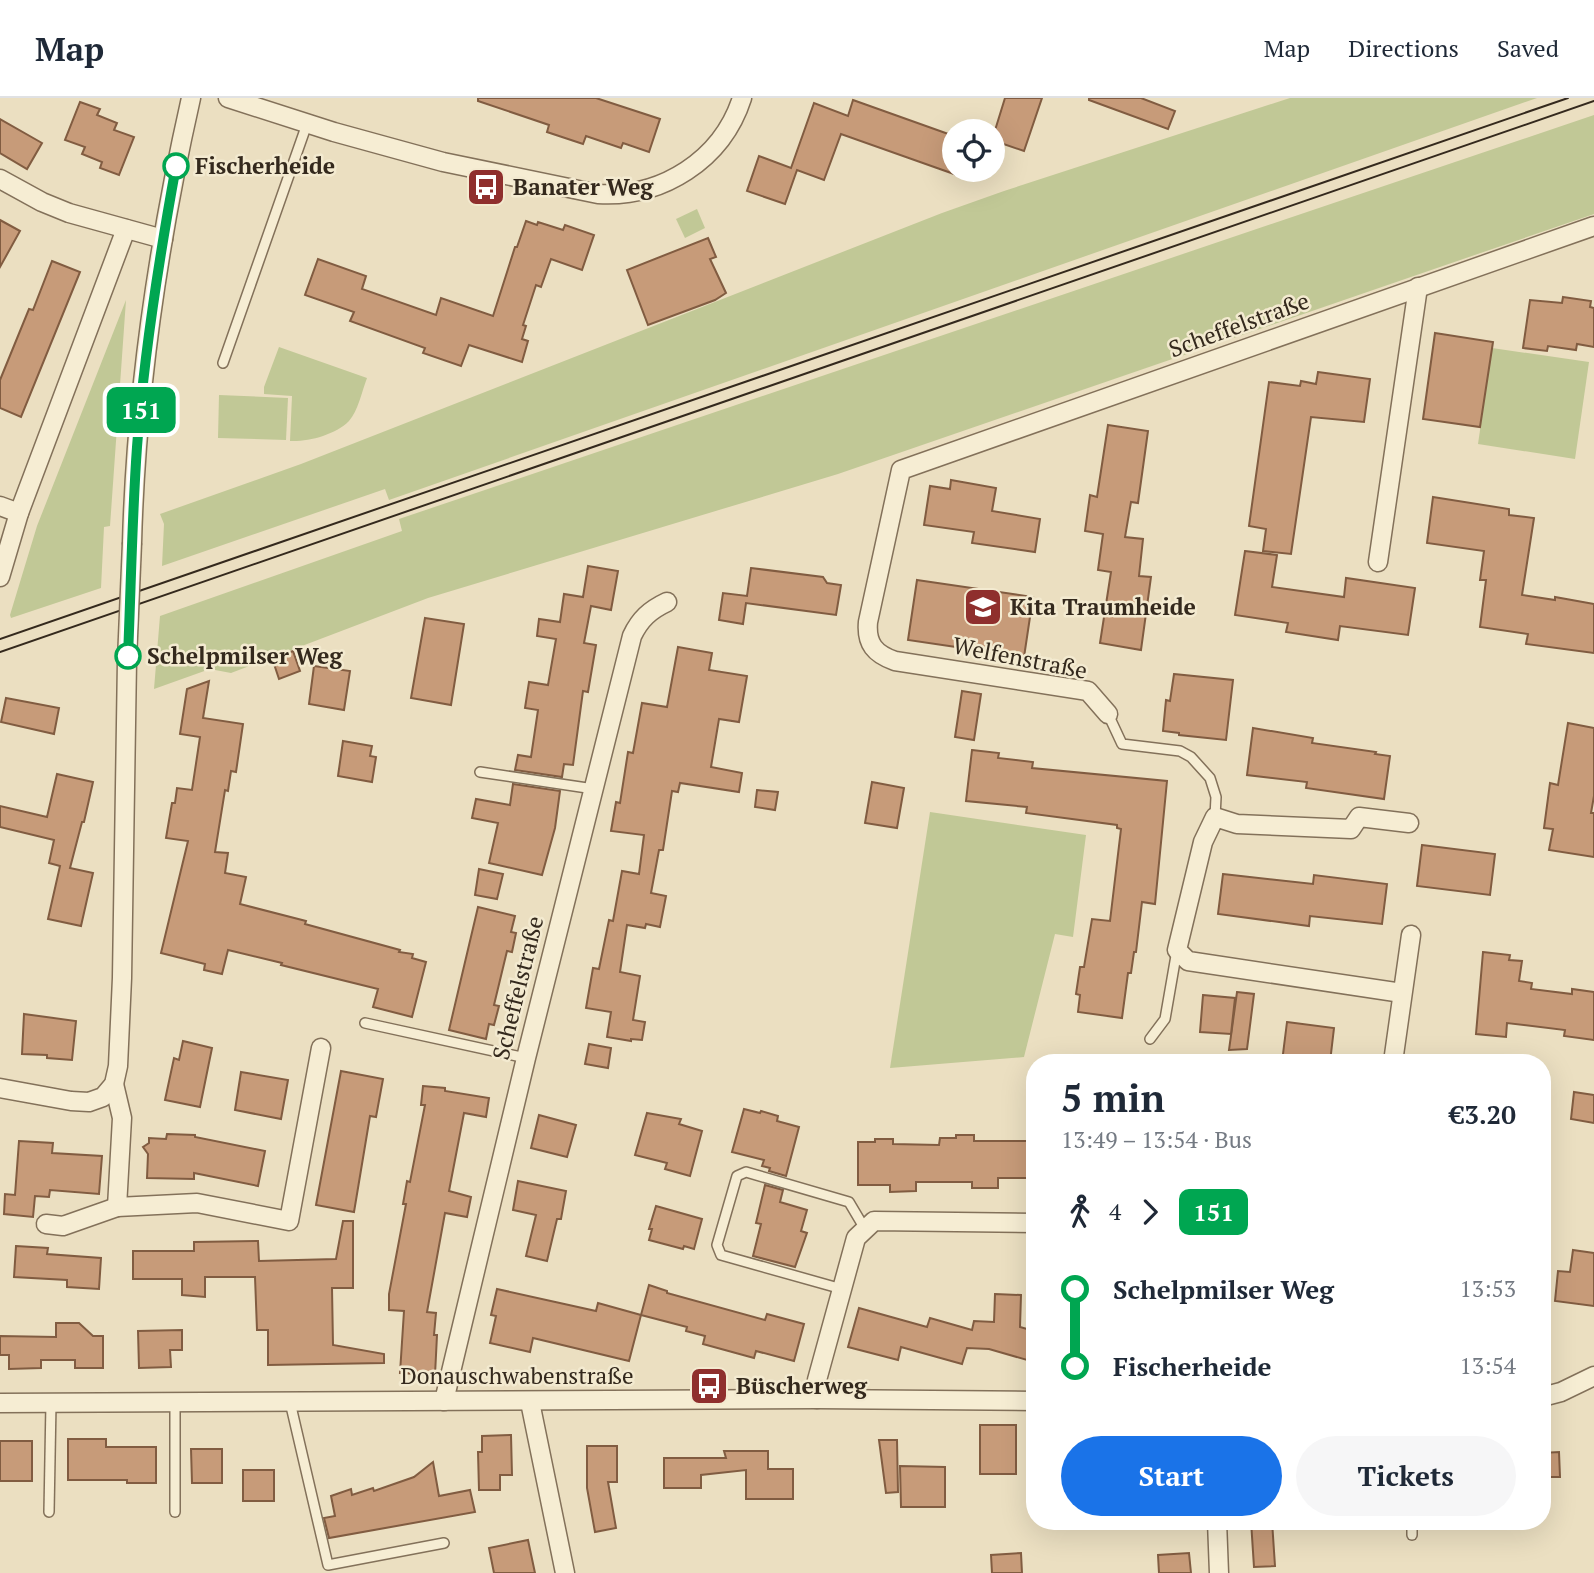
<!DOCTYPE html>
<meta charset="utf-8">
<style>
:root{--surface:#fff;--page:#f6f6f7;--text:#1f2937;--muted:#747a83;--line:#e0e1e3;--accent:#1a73e8}
body{margin:0;font-family:"PT Serif",serif;background:var(--page);color:var(--text);height:100vh;display:flex;flex-direction:column;font-size:26px;white-space:nowrap}
*{box-sizing:border-box;margin:0}
p{font-size:23px;color:var(--muted)}
.icon{flex:none;width:38px;height:38px;fill:none;stroke:currentColor;stroke-width:2;stroke-linecap:round;stroke-linejoin:round}
.map{position:relative;flex:1;overflow:hidden}
.details{position:absolute;left:1026px;top:956px;width:525px;height:476px;display:flex;flex-direction:column;background:var(--surface);border-radius:28px;box-shadow:0 7px 28px #0002}
.details>*{flex:none}
.badge{padding:0 14px;border-radius:10px;font-size:24px;line-height:46px}
.fabs{position:absolute;left:942px;top:21px;display:grid;gap:14px}
.fabs a{display:grid;place-items:center;width:63px;height:63px;border-radius:50%;background:var(--surface);box-shadow:0 7px 28px #0002;font-size:35px}
.map>.badge{position:absolute;translate:-50% -50%;box-shadow:0 0 0 4px #fff}
.legs{display:flex;align-items:center;gap:10px;height:77px;padding:0 35px;font-size:23px}
.legs p{margin-inline-start:auto}
.summary{display:flex;align-items:center;justify-content:space-between;height:119px;padding:0 35px}
h1{font-size:38px;font-weight:600;line-height:52px}
.button{display:flex;gap:14px;margin-top:auto;padding:14px 35px}
.button a{flex:1;height:80px;border-radius:42px;background:var(--accent);color:#fff;font-size:28px;font-weight:600;line-height:80px;text-align:center}
.button a+a{background:var(--page);color:var(--text)}
ul{padding:0 35px;list-style:none}
li{display:flex;align-items:center;gap:24px;height:77px;font-size:26px}
li i{display:grid;place-items:center;width:10px;height:100%;margin:0 9px;background:currentColor}
li i::after{content:'';width:18px;height:18px;margin:-9px;border:5px solid;border-radius:50%;background:var(--surface)}
li p{margin-inline-start:auto}
li:first-child i{background:linear-gradient(#0000 50%,currentColor 0)}
li:last-child i{background:linear-gradient(currentColor 50%,#0000 0)}
header{display:flex;align-items:center;gap:42px;box-sizing:border-box;height:98px;padding:0 35px;background:var(--surface);border-bottom:2px solid var(--line)}
header strong{font-size:33px}
nav{display:flex;gap:38px;margin-inline-start:auto;font-size:24px}
.map>svg:first-child{display:block}
.green{fill:#c1c896}
.building{fill:#c79b79;stroke:#815c41;stroke-width:2}
.lines{fill:none;stroke-linecap:round;stroke-linejoin:round}
.service-casing{stroke:#83715a;stroke-width:12}
.minor-casing{stroke:#83715a;stroke-width:21}
.service{stroke:#f6edd3;stroke-width:9}
.minor{stroke:#f6edd3;stroke-width:18}
.tram{stroke:#34291d;stroke-width:2}
.minor-bridge-casing{stroke:#83715a;stroke-width:21;stroke-linecap:butt}
.minor-bridge{stroke:#f6edd3;stroke-width:18}
.line-1-casing{stroke:#fff;stroke-width:16}
.line-1{stroke:#00a651;stroke-width:10}
.stop-1-dot{fill:#fff;stroke:#00a651;stroke-width:3.5}
.labels{text-anchor:middle;stroke-width:5;stroke-linejoin:round;paint-order:stroke}
.stop-label{font-size:23px;font-weight:bold;fill:#34291d;stroke:#f3ead0;text-anchor:start}
.poi-label{font-size:23px;font-weight:bold;fill:#34291d;stroke:#f3ead0;text-anchor:start}
.street-label{font-size:23px;fill:#34291d;stroke:#f3ead0}
</style>
<header>
<strong>Map</strong>
<nav><a>Map</a><a>Directions</a><a>Saved</a></nav>
</header>
<div class="map">
<svg width="1594" height="1475" viewBox="0 0 1594 1475">
<rect width="100%" height="100%" fill="#ebdfc1"/>
<!-- green -->
<g class="green">
<path d="M1290 0H1537L389 402 385 391 162 468 164 426 160 416 301 366 942 115 1004 93Z"/>
<path d="M1594 17V116L838 376 428 500 231 575 210 571 154 591 160 518 402 433 399 421Z"/>
<path d="M697 111 705 130 685 140 676 121Z"/>
<path d="M126 202 110 428 104 429 101 490 11 520 10 517 37 428Z"/>
<path d="M279 249 367 280C362 293 358 313 349 323 335 337 308 344 290 343L292 298 264 296V289Z"/>
<path d="M1492 250 1589 264 1575 361 1478 346Z"/>
<path d="M219 297 288 300 286 342 218 340Z"/>
<path d="M930 714 1086 737 1073 839 1055 836 1024 959 890 970Z"/>
</g>
<!-- building -->
<g class="building">
<path d="M478 0H596L660 21 649 54 623 45 621 50 586 38 583 46 547 34 549 27 478 3Z"/>
<path d="M1005 0H1042L1024 53 992 42Z"/>
<path d="M1089 0H1141L1175 13 1168 31 1089 2Z"/>
<path d="M853 2 954 38V76L841 36 824 82 797 72 785 106 747 93 759 58 791 70 814 5 848 18Z"/>
<path d="M80 4 100 11 97 17 117 25 114 32 134 39 119 77 100 70 102 64 82 56 85 49 65 42Z"/>
<path d="M0 21 42 45 27 71 0 55Z"/>
<path d="M0 122 20 133 0 169Z"/>
<path d="M526 123 537 127 538 124 563 132 565 127 594 137 582 172 551 161 541 189 536 187 523 227 526 228 522 241 528 243 522 264 469 247 461 268 423 255 425 250 350 223 354 214 305 197 318 161 366 178 362 191 436 217 441 200 493 218 515 149H517Z"/>
<path d="M708 140 716 159 710 161 726 195 715 202 648 227 627 172Z"/>
<path d="M52 163 80 174 21 319 0 310V282L29 211 33 212Z"/>
<path d="M1563 199 1591 203 1590 209 1594 210V249L1577 246 1576 252 1548 248 1547 253 1523 250 1530 202 1562 205Z"/>
<path d="M1435 235 1493 244 1480 329 1423 321Z"/>
<path d="M1318 274 1370 281 1364 324 1311 319 1291 456 1263 453 1266 431 1249 428 1269 284 1300 288 1301 283 1316 286Z"/>
<path d="M1108 327 1148 333 1138 405 1131 404 1125 439 1143 441 1139 478 1151 479 1141 552 1100 545 1111 474 1098 472 1103 436 1085 433 1090 397 1097 399Z"/>
<path d="M951 382 996 390 992 413 1040 421 1035 454 972 445 974 434 924 427 930 388 950 391Z"/>
<path d="M1433 399 1509 411V417L1534 420 1522 497 1555 502V499L1594 506V555L1526 546 1528 536 1480 529 1486 482H1480L1484 453 1427 445Z"/>
<path d="M1245 453 1277 457 1272 489 1344 499 1346 480 1415 490 1408 537 1340 528 1338 542 1286 534 1288 525 1235 517Z"/>
<path d="M588 468 618 473 611 512 591 508 584 545 596 547 588 594 583 593 573 667 564 666 562 679 515 672 518 657 531 659 538 612 525 610 529 584 548 587 556 541 537 538 539 521 560 524 564 496 583 499Z"/>
<path d="M751 470 823 479 827 485 841 487 836 517 746 505 743 526 719 522 723 495 747 498Z"/>
<path d="M917 482 1033 499 1024 559 908 542Z"/>
<path d="M425 520 464 526 451 607 411 600Z"/>
<path d="M678 549 712 555 709 572 747 578 739 624 719 621 711 669 742 675 739 694 680 685 678 694 672 693 663 752H659L651 795 666 798 660 829 646 826 645 830 627 827 620 874 640 878 633 922 645 924 642 942 631 941V943L607 939 611 914 586 910 593 870 599 871 609 822 613 823 622 773 639 776 644 737 611 733 616 704 620 705 628 654 633 655 642 605 667 609Z"/>
<path d="M293 553 300 573 279 581 272 560Z"/>
<path d="M314 568 350 573 344 612 309 606Z"/>
<path d="M1174 576 1233 582 1226 642 1179 637V635L1163 633 1166 602 1170 603Z"/>
<path d="M209 583 203 620 243 626 236 674 231 673 228 693 225 692 215 754 228 755 225 775 246 779 240 806 306 823 305 826 400 852 399 854 413 856 412 860 426 864 412 919 373 909 378 891 281 867 282 865 228 852 222 876 204 872 205 866 161 855 188 743 166 740 172 705H175L177 690 192 692 200 639 180 636 187 591Z"/>
<path d="M962 593 981 596 974 642 955 639Z"/>
<path d="M6 600 59 610 54 636 1 624Z"/>
<path d="M1568 625 1594 630V698L1591 715H1594V759L1549 752 1553 731 1544 730 1550 685 1558 687Z"/>
<path d="M1253 630 1313 640 1312 645 1376 654 1375 656 1390 658 1384 701 1306 690 1307 684 1247 677Z"/>
<path d="M343 643 372 648 370 658 376 659 372 684 338 678Z"/>
<path d="M972 652 999 655 998 660 1033 664 1032 670 1167 683 1155 806 1142 804 1136 854H1134L1131 875H1128L1122 920 1078 914 1080 897 1076 896 1080 869H1084L1092 821 1110 823 1121 731 1117 730V727L1026 715 1027 709 966 703Z"/>
<path d="M57 676 93 684 84 724H82L70 770 93 775 81 828 48 821 60 768 49 765 54 742 0 729V708L47 719Z"/>
<path d="M872 684 904 690 897 730 865 725Z"/>
<path d="M513 686 560 693 555 730 542 777 489 765 498 725 472 720 476 701 510 707Z"/>
<path d="M757 692 778 694 775 712 755 709Z"/>
<path d="M1422 747 1495 756 1490 797 1417 788Z"/>
<path d="M479 771 503 776 497 801 475 797Z"/>
<path d="M1223 776 1313 786 1314 777 1387 786 1382 826 1310 818 1309 828 1218 816Z"/>
<path d="M478 809 515 818 511 834 516 835 512 854 507 853 494 907 499 908 494 927 489 926 486 941 449 932Z"/>
<path d="M1483 854 1510 857 1509 862 1522 863 1519 883 1532 885 1531 891 1572 896V891L1594 894V942L1564 938 1565 932 1507 925 1506 939 1476 936Z"/>
<path d="M1237 894 1254 896 1247 951 1229 952Z"/>
<path d="M1203 897 1235 900 1231 936 1200 934Z"/>
<path d="M24 916 76 923 72 962 47 960V957L22 956Z"/>
<path d="M1287 924 1334 930 1330 964H1282Z"/>
<path d="M183 943 212 950 200 1009 165 1002 174 960 179 962Z"/>
<path d="M589 946 611 950 608 970 585 966Z"/>
<path d="M341 973 383 981 376 1019 370 1018 354 1114 316 1107Z"/>
<path d="M241 974 288 982 281 1021 235 1012Z"/>
<path d="M423 988 445 990V993L489 1000 486 1019 464 1015 449 1093 471 1099 467 1119 445 1115 427 1214 436 1215 434 1237H437L435 1277 400 1275 404 1213 389 1212V1196L406 1106H403L407 1083 410 1084 425 1007H421Z"/>
<path d="M1574 994 1594 997V1025L1571 1021Z"/>
<path d="M744 1011 760 1015 761 1013 778 1018 777 1023 799 1029 786 1078 769 1073 770 1070 762 1068 764 1062 732 1054Z"/>
<path d="M647 1015 681 1021 679 1026 702 1033 690 1078 665 1071 667 1065 635 1057Z"/>
<path d="M539 1017 576 1027 567 1059 531 1050Z"/>
<path d="M167 1036 195 1037V1039L265 1053 258 1088 194 1075V1081L147 1080 148 1056 143 1049 149 1045V1040L166 1041Z"/>
<path d="M956 1037H974V1043H1034V1080H998V1090H972V1084H916V1093L890 1094V1087H858V1044H875V1041H893V1046L939 1047 940 1040H956Z"/>
<path d="M19 1043 53 1045 52 1055 102 1058 99 1096 50 1092 49 1099 35 1098 33 1119 4 1116 5 1096 15 1097Z"/>
<path d="M518 1083 566 1093 561 1121H557L547 1163 526 1158 536 1117 513 1112Z"/>
<path d="M765 1087 783 1092 780 1104 807 1112 801 1133 807 1135 795 1169 753 1158 761 1126 756 1125Z"/>
<path d="M656 1108 702 1121 694 1151 684 1148 683 1151 649 1142 652 1131H649Z"/>
<path d="M343 1123H353V1190H332L333 1247 384 1256V1265L268 1267V1232H257L255 1179H205V1199L182 1197V1181H133V1153H194V1144L258 1143 259 1163 336 1161Z"/>
<path d="M16 1148 48 1150 47 1156 101 1160 99 1191 67 1189V1182L14 1179Z"/>
<path d="M1573 1152 1594 1155V1208L1555 1203 1558 1173 1570 1174Z"/>
<path d="M649 1187 667 1193V1195L765 1222 767 1216 804 1226 794 1263 756 1253 754 1260 703 1246 705 1238 686 1233 687 1229 641 1217Z"/>
<path d="M497 1191 596 1213 598 1205 641 1217 629 1263 533 1240 530 1254 490 1245 496 1218 491 1217Z"/>
<path d="M995 1196 1021 1197 1020 1229 1034 1233V1264L989 1251 967 1250 962 1266 901 1249 898 1262 848 1249 859 1210 927 1229 930 1220 972 1232 974 1223 994 1224Z"/>
<path d="M56 1225H79L93 1238H103V1270H75V1262H41V1270L9 1271V1257H0V1238L56 1239Z"/>
<path d="M182 1232V1252H170L171 1269 139 1270 138 1233Z"/>
<rect x="980" y="1327" width="36" height="49"/>
<path d="M511 1337 512 1377H500V1392H479L478 1354H482V1338Z"/>
<path d="M68 1341H106V1349H156V1385H127V1382H68Z"/>
<path d="M879 1342H897L898 1394 886 1395Z"/>
<rect x="0" y="1343" width="32" height="40"/>
<path d="M587 1348H617V1384H608L616 1430 595 1434 587 1390Z"/>
<path d="M191 1351H222V1385H192Z"/>
<path d="M724 1353H768V1371H793V1401H746V1372L701 1377V1390H664V1360H726Z"/>
<path d="M1559 1354 1560 1379H1542V1355Z"/>
<path d="M433 1364 439 1398 470 1392 475 1414 329 1440 324 1420 335 1418 331 1398 351 1391 352 1397 373 1390 374 1393 414 1379Z"/>
<path d="M900 1368 945 1369V1409H901Z"/>
<rect x="243" y="1372" width="31" height="31"/>
<path d="M1251 1423H1272L1275 1468 1254 1469Z"/>
<path d="M528 1442 535 1475H494L489 1450Z"/>
<path d="M1021 1455 1022 1475H992L991 1457Z"/>
<path d="M1189 1455 1191 1475H1159L1158 1457Z"/>
</g>
<g class="lines">
<defs>
<g id="service">
<path d="M223 265 307 26"/>
<path d="M1108 616 1122 646 1180 653 1191 659 1210 680 1216 699 1215 719"/>
<path d="M480 674 594 691"/>
<path d="M365 925 526 960"/>
<path d="M1150 941 1165 921 1177 852"/>
<path d="M842 1191 721 1157 717 1147 737 1078 746 1074 849 1104 865 1131"/>
<path d="M290 1304 328 1467 444 1445"/>
<path d="M49 1414 51 1305"/>
<path d="M175 1414V1304"/>
<path d="M1412 1437V1423"/>
</g>
<g id="minor">
<path d="M228 0 334 34 443 64 598 96C662 100 722 62 742 0"/>
<path d="M0 81 42 104 69 115 163 141"/>
<path d="M0 408 19 415"/>
<path d="M132 445C136 296 158 146 191 0"/>
<path d="M1378 464 1418 189"/>
<path d="M0 479 19 415 126 131"/>
<path d="M1108 616 1088 593 895 563C875 556 866 546 868 524L901 372 1594 128"/>
<path d="M1402 895 1188 863 1177 852 1203 744 1215 719 1237 726 1351 731 1359 719 1409 725"/>
<path d="M1393 964 1411 837"/>
<path d="M114 986 122 1020 117 1109 197 1105 289 1123 321 950"/>
<path d="M0 990 71 1003 89 1004 103 999 114 986 118 968 122 880 127 562"/>
<path d="M46 1126 63 1128 117 1109"/>
<path d="M1542 1299 1561 1294 1594 1278"/>
<path d="M817 1301V1282L856 1140 874 1123 1034 1125"/>
<path d="M444 1303 526 960 632 538C640 521 650 512 667 504"/>
<path d="M530 1304 565 1475"/>
<path d="M0 1305 817 1301 1034 1303"/>
<path d="M1217 1423 1219 1475"/>
</g>
</defs>
<!-- service casing -->
<use href="#service" class="service-casing"/>
<!-- minor casing -->
<use href="#minor" class="minor-casing"/>
<!-- service -->
<use href="#service" class="service"/>
<!-- minor -->
<use href="#minor" class="minor"/>
<!-- tram -->
<g class="tram">
<path d="M0 541 1568 0"/>
<path d="M0 554 1594 3"/>
</g>
<defs>
<path id="minor-bridge" d="M127 562 132 445"/>
</defs>
<!-- minor-bridge casing -->
<use href="#minor-bridge" class="minor-bridge-casing"/>
<!-- minor-bridge -->
<use href="#minor-bridge" class="minor-bridge"/>
</g>
<g class="lines">
<defs>
<path id="line-1" d="M128 558C131 488 132 419 137 349 144 255 159 161 176 68"/>
</defs>
<!-- line-1 casing -->
<use href="#line-1" class="line-1-casing"/>
<!-- line-1 -->
<use href="#line-1" class="line-1"/>
</g>
<!-- icons -->
<defs>
<symbol id="bus-square" viewBox="-11 -11 22 22"><rect x="-9" y="-9" width="18" height="18" rx="4" fill="#8f2f2d" stroke="#f3ead0"/><path d="M-5-6H5V4H4V6H2V4H-2V6H-4V4H-5ZM-3.5-4V0h7V-4ZM-3.5 1.2v1.5H-2V1.2ZM2 1.2v1.5H3.5V1.2Z" fill="#fff"/></symbol>
<symbol id="school-square" viewBox="-11 -11 22 22"><rect x="-9" y="-9" width="18" height="18" rx="4" fill="#8f2f2d" stroke="#f3ead0"/><path d="M0-5L7-2L0 1L-7-2ZM-4 1L0 2.5L4 1V4Q0 6-4 4Z" fill="#fff"/></symbol>
</defs>
<g fill-rule="evenodd">
<use href="#bus-square" x="464" y="67" width="44" height="44"/>
<use href="#school-square" x="961" y="487" width="44" height="44"/>
<use href="#bus-square" x="687" y="1266" width="44" height="44"/>
</g>
<!-- markers -->
<g class="stop-1-dot">
<circle cx="176" cy="68" r="12"/>
<circle cx="128" cy="558" r="12"/>
</g>
<g class="labels">
<!-- stop labels -->
<g class="stop-label">
<text x="195" y="76">Fischerheide</text>
<text x="147" y="566">Schelpmilser Weg</text>
</g>
<!-- poi labels -->
<g class="poi-label">
<text x="513" y="97">Banater Weg</text>
<text x="1010" y="517">Kita Traumheide</text>
<text x="736" y="1296">Büscherweg</text>
</g>
<!-- street labels -->
<g class="street-label">
<text transform="translate(1239 227) rotate(-20)" y="8">Scheffelstraße</text>
<text transform="translate(1020 560) rotate(11)" y="8">Welfenstraße</text>
<text transform="translate(518 890) rotate(-76)" y="8">Scheffelstraße</text>
<text x="517" y="1286">Donauschwabenstraße</text>
</g>
</g>
</svg>
<div class="fabs">
<a><svg class="icon" aria-label="locate" viewBox="0 0 24 24"><circle cx="12" cy="12" r="6"/><path d="M12 2v4M12 18v4M2 12h4M18 12h4"/></svg></a>
</div>
<b class="badge" style="left:141px;top:312px;background:#00a651;color:#fff">151</b>
<section class="details">
<div class="summary"><div><h1>5 min</h1><p>13:49 – 13:54 · Bus</p></div><b>€3.20</b></div>
<div class="legs"><svg class="icon" aria-label="walk" viewBox="0 0 24 24"><circle cx="13" cy="4" r="2"/><path d="M13 8l-2 6 4 7M11 14l-3 7M7 12l3-4h3l4 4"/></svg>4<svg class="icon" aria-label="forward" viewBox="0 0 24 24"><path d="M9 5l7 7-7 7"/></svg><b class="badge" style="background:#00a651;color:#fff">151</b></div>
<ul>
<li><i style="color:#00a651"></i><b>Schelpmilser Weg</b><p>13:53</p></li>
<li><i style="color:#00a651"></i><b>Fischerheide</b><p>13:54</p></li>
</ul>
<div class="button"><a>Start</a><a>Tickets</a></div>
</section>
</div>
